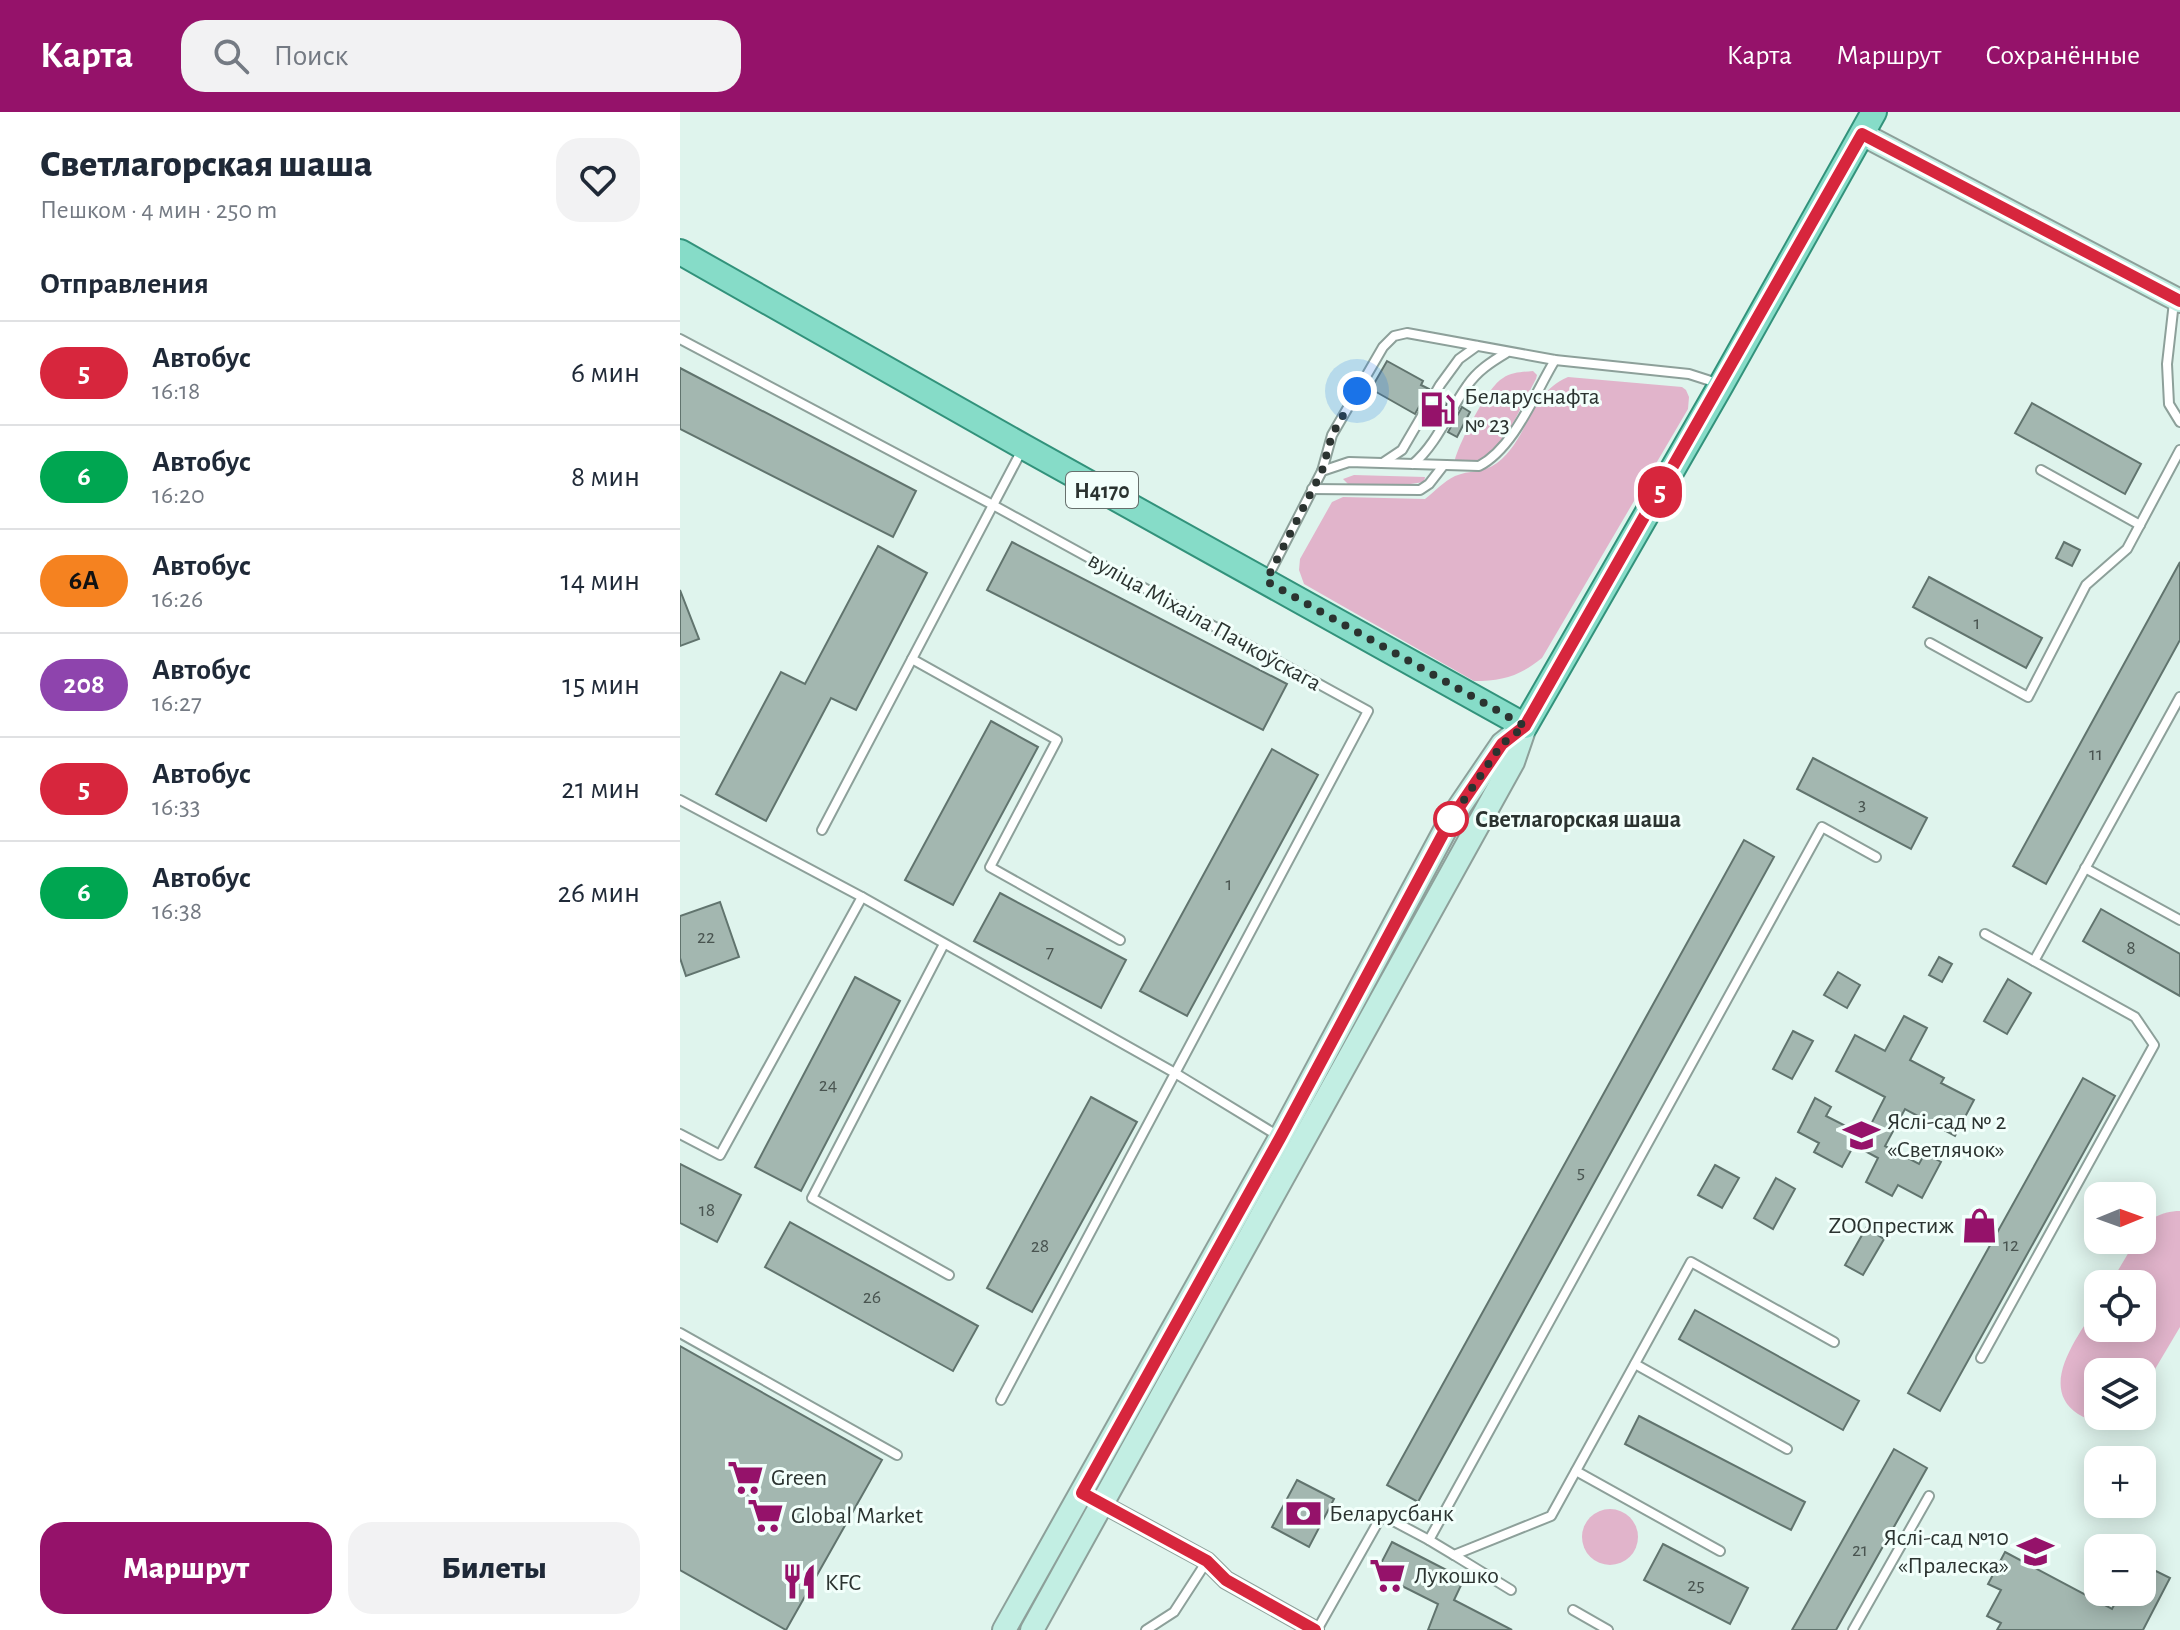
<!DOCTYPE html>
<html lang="ru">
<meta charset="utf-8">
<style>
:root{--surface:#fff;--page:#f2f2f3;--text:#1f2937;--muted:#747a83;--line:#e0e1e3;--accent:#95126a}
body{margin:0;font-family:"Alegreya Sans",sans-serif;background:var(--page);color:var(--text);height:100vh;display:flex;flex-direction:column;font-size:30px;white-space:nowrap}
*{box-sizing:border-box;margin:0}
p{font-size:26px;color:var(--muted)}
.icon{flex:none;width:44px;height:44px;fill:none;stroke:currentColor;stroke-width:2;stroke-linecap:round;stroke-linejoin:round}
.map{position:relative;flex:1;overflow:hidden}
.details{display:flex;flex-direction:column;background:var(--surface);width:680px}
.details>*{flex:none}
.badge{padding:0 16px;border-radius:26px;font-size:28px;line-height:52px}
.needle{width:52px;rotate:89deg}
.buttons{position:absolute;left:1404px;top:1070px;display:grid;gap:16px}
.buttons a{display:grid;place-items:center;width:72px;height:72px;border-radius:16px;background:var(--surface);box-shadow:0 4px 20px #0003;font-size:40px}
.you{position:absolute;width:40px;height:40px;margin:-20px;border:6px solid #fff;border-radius:50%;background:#1a73e8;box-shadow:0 0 0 12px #1a73e833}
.map>.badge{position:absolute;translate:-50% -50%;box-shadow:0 0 0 4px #fff}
h2{padding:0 40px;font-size:30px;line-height:72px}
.round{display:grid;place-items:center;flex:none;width:84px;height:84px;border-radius:24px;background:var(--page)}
.summary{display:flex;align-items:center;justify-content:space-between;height:136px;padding:0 40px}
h1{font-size:38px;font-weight:800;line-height:60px}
.primary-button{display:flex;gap:16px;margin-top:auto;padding:16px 40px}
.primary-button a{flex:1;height:92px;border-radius:24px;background:var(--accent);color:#fff;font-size:32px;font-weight:800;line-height:92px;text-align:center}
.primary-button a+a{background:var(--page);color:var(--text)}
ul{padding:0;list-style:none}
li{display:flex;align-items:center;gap:24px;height:104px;padding:0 40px;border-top:2px solid var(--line)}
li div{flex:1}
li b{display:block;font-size:30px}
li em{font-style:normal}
li .badge{min-width:88px;font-weight:700;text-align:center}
header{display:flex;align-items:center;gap:48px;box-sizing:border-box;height:112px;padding:0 40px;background:var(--accent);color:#fff}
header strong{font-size:38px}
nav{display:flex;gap:44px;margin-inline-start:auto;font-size:28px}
.search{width:560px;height:72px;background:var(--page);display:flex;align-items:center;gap:20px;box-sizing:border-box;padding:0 28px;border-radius:24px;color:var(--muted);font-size:30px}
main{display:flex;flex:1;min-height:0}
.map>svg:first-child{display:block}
.green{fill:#e1b4cb}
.building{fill:#a3b7b0;stroke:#61746e;stroke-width:2}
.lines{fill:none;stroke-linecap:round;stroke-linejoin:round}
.lane-casing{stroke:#8da09a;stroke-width:12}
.street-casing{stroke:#8da09a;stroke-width:20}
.secondary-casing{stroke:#8da09a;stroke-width:26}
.primary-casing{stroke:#32927b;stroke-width:28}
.lane{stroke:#fff;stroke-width:8}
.street{stroke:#fff;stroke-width:16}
.secondary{stroke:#c2eee3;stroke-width:22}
.primary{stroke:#86dcc8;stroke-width:24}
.line-casing{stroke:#fff;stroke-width:18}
.line{stroke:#d7263d;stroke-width:12}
.walk{stroke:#2b3330;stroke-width:8;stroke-dasharray:0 14.4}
.stop-dot{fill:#fff;stroke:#d7263d;stroke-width:4}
.labels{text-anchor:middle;stroke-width:6;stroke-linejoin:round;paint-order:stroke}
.number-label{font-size:20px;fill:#495450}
.shield{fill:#f2fffb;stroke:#67706d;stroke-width:2}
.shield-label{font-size:22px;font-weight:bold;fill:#2b3330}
.poi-label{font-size:24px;fill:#2b3330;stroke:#f2fffb;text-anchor:start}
.street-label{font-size:24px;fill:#2b3330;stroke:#f2fffb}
.stop-label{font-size:24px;font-weight:bold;fill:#2b3330;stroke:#f2fffb;text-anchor:start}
</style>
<header>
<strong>Карта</strong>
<div class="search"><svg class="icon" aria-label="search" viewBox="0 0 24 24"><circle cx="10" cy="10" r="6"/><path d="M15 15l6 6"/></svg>Поиск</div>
<nav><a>Карта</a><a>Маршрут</a><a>Сохранённые</a></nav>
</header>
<main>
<section class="details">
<div class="summary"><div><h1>Светлагорская шаша</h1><p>Пешком · 4 мин · 250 m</p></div><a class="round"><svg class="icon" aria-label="heart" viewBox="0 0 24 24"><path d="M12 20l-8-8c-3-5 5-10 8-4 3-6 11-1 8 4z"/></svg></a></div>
<h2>Отправления</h2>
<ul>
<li><span class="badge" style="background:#d7263d;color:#fff">5</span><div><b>Автобус</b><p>16:18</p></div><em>6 мин</em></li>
<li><span class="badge" style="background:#00a651;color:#fff">6</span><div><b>Автобус</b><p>16:20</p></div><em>8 мин</em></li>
<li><span class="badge" style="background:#f58220;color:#111">6А</span><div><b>Автобус</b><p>16:26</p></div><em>14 мин</em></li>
<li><span class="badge" style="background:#8e44ad;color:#fff">208</span><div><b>Автобус</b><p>16:27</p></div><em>15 мин</em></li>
<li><span class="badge" style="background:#d7263d;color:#fff">5</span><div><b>Автобус</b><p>16:33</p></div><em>21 мин</em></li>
<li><span class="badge" style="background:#00a651;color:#fff">6</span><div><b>Автобус</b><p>16:38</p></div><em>26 мин</em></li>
</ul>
<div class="primary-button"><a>Маршрут</a><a>Билеты</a></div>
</section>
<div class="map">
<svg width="1500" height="1518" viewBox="0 0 1500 1518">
<rect width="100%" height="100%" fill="#dff4ed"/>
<!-- green -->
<g class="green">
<path d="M853 259 857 263 856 267C846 285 820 344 800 350 793 352 781 350 775 348 779 331 808 274 823 266 832 260 843 260 853 259Z"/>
<path d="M888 265 1002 275 1006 278 1009 285 1008 297 862 546C840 564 822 569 794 569L624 472 619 458 620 447 652 390 663 385 745 387C754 380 764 369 775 364 789 358 803 361 817 351 849 327 848 282 888 265Z"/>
<path d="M674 363 745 365 744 370 724 373 668 372 663 367Z"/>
<path d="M1500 1099V1215L1462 1279V1260H1418V1304H1440C1426 1310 1412 1311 1398 1302 1356 1274 1401 1221 1418 1192V1216H1462V1172H1430L1456 1128H1462C1462 1108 1481 1099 1500 1099Z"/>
<circle cx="930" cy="1425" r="28"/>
</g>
<!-- building -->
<g class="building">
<path d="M707 249 743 269 741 273 749 277 735 302 691 277Z"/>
<path d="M0 256 236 379 213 425 0 317Z"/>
<path d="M762 284 769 288 755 313 747 308Z"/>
<path d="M1352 291 1461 352 1445 382 1335 321Z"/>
<path d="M782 295 790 300 777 325 768 320Z"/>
<path d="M332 430 607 572 583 618 307 478Z"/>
<path d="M1384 430 1400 438 1392 454 1376 446Z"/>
<path d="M198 434 247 461 176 598 151 586 86 709 36 682 101 560 125 572Z"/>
<path d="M1500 450V528L1366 772 1333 754Z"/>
<path d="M1249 465 1362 526 1346 556 1233 495Z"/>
<path d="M0 478 19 527 0 534Z"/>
<path d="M311 609 358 635 273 793 225 768Z"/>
<path d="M592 637 638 663 507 904 460 879Z"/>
<path d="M1133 646 1247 706 1231 737 1117 677Z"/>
<path d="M1064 728 1094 745 738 1390 707 1373Z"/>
<path d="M320 781 446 848 421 896 294 829Z"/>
<path d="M40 790 59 845 6 864 0 846V804Z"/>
<path d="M1421 797 1500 842V884L1403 829Z"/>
<path d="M1259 845 1272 852 1262 870 1249 863Z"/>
<path d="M1158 860 1180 873 1167 896 1144 883Z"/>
<path d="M175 865 220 889 121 1079 75 1055Z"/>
<path d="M1328 867 1351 881 1327 922 1304 909Z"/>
<path d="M1224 904 1247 916 1230 948 1264 966 1261 971 1294 988 1275 1024 1225 997 1205 1034 1239 1052 1245 1041 1261 1050 1242 1086 1218 1073 1212 1084 1186 1070 1198 1046 1174 1033 1162 1055 1134 1040 1139 1031 1118 1020 1135 986 1151 995 1146 1004 1185 1024 1205 985 1156 959 1175 923 1205 939Z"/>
<path d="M1113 919 1133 929 1112 967 1093 957Z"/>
<path d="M1403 966 1435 984 1260 1299 1228 1281Z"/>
<path d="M411 985 457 1010 352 1200 307 1176Z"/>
<path d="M0 1052 61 1083 37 1130 0 1111Z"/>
<path d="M1035 1053 1059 1066 1042 1096 1018 1083Z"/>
<path d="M1096 1066 1115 1077 1093 1117 1074 1106Z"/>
<path d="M110 1110 298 1214 273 1259 85 1155Z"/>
<path d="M1186 1116 1204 1127 1183 1163 1165 1153Z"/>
<path d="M1015 1198 1179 1289 1163 1318 999 1227Z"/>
<path d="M0 1234 202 1348 106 1518 0 1458Z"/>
<path d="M959 1304 1125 1390 1111 1418 945 1332Z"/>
<path d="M1214 1337 1247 1356 1156 1518H1112Z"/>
<path d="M617 1368 654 1387 629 1435 592 1415Z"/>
<path d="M712 1430 784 1467 774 1488 832 1518H748L758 1492 696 1461Z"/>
<path d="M983 1432 1068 1476 1050 1512 964 1468Z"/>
<path d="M1325 1440 1432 1497 1441 1480H1462V1452L1490 1466 1463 1518H1317L1321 1511 1307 1504 1321 1478 1308 1472Z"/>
</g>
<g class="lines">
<defs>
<g id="lane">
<path d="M1494 190 1487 252 1489 292 1500 310"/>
<path d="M0 227 313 393 688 599 321 1288"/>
<path d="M704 350 722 338 760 273 779 247 797 234"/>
<path d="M733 352C757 332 769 299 787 274 797 259 811 250 826 241"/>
<path d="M1361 358 1460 413"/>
<path d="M642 359 652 323 703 235 714 224 727 221 875 248 1009 262 1037 271"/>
<path d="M632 377 740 378 749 372 763 354"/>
<path d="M587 466 642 359 669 350 799 354C834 336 855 281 875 248"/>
<path d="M1250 531 1348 585 1406 473 1447 437 1500 338"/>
<path d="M232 547 377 628 310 755 440 828"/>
<path d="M0 688 182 785 495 961 600 1025"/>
<path d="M142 718 343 336"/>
<path d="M1405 756 1500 808"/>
<path d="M1305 822 1354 849"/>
<path d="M264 832 132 1086 269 1163"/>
<path d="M0 1022 40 1043 182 785"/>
<path d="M0 1221 217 1343"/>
<path d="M1301 1246 1474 933 1455 905 1354 849 1500 585"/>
<path d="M955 1252 1107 1337"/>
<path d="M896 1359 1040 1439"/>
<path d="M749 1428 774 1443 871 1404 1011 1150 1154 1230"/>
<path d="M774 1443 831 1478"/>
<path d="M893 1498 928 1518"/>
<path d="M466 1518 494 1500 527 1449"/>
<path d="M637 1518 702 1403 749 1428 1142 715 1196 745"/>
<path d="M1173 1518 1249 1384"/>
</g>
<path id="street" d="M402 1381 527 1449 546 1468 635 1518"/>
<g id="secondary">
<path d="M1182 22 1500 189"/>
<path d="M324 1518 600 1026 771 707 822 632 845 614"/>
<path d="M352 1518 833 650 845 615"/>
</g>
<path id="primary" d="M0 140 344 335 845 614 1041 273 1194 0"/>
</defs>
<!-- lane casing -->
<use href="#lane" class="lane-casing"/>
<!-- street casing -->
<use href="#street" class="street-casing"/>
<!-- secondary casing -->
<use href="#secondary" class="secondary-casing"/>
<!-- primary casing -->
<use href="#primary" class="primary-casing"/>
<!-- lane -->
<use href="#lane" class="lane"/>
<!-- street -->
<use href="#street" class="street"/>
<!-- secondary -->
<use href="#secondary" class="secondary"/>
<!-- primary -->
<use href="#primary" class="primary"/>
</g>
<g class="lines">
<defs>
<path id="line" d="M635 1518 546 1468 527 1449 402 1381 600 1026 771 707 822 632 845 614 1182 22 1500 189"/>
</defs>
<!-- line casing -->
<use href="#line" class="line-casing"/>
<!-- line -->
<use href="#line" class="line"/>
<!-- walk -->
<path class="walk" d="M677 279 652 323 642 359 586 469 845 614 822 632 771 707"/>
</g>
<!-- icons -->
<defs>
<symbol id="fuel-bare" viewBox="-9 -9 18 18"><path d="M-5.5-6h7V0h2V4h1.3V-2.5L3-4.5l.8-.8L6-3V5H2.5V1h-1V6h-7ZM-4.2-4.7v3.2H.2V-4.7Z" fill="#95126a" stroke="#f2fffb" stroke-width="2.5" paint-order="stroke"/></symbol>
<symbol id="school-bare" viewBox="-9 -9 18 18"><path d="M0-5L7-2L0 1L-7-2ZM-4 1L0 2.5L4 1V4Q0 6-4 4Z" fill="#95126a" stroke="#f2fffb" stroke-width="2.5" paint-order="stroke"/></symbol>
<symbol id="shop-bare" viewBox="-9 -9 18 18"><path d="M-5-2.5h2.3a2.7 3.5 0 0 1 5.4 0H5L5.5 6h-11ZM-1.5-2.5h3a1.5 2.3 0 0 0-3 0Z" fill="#95126a" stroke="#f2fffb" stroke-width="2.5" paint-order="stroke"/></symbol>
<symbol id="supermarket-bare" viewBox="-9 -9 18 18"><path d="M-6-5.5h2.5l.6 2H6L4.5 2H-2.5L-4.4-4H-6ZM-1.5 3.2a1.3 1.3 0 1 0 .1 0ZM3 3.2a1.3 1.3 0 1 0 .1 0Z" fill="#95126a" stroke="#f2fffb" stroke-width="2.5" paint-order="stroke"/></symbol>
<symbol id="bank-bare" viewBox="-9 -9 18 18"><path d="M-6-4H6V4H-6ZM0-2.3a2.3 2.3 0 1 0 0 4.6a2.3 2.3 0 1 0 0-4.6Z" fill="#95126a" stroke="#f2fffb" stroke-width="2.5" paint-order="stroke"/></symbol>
<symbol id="restaurant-bare" viewBox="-9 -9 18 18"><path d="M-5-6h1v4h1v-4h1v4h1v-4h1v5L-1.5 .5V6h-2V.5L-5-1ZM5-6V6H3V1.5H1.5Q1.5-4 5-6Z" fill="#95126a" stroke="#f2fffb" stroke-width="2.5" paint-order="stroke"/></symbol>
</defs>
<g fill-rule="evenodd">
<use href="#fuel-bare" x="732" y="272" width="51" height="51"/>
<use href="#school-bare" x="1156" y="998" width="51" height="51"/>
<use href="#shop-bare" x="1274" y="1088" width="51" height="51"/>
<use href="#supermarket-bare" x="40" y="1340" width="51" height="51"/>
<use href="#bank-bare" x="598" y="1376" width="51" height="51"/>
<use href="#supermarket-bare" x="60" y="1378" width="51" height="51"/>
<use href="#school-bare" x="1330" y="1414" width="51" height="51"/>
<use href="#supermarket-bare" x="682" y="1438" width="51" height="51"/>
<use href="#restaurant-bare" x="94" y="1444" width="51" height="51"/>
</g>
<!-- markers -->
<circle class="stop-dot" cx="771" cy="707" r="16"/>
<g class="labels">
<!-- number labels -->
<g class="number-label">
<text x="1297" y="517">1</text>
<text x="1416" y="648">11</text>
<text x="1182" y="698">3</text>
<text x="549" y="778">1</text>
<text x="26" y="831">22</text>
<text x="1451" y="842">8</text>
<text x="370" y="846">7</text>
<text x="148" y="979">24</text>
<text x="901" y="1066">5</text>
<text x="27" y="1104">18</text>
<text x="1331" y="1139">12</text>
<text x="360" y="1140">28</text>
<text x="192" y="1191">26</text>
<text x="1180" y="1444">21</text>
<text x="1016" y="1479">25</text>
</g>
<!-- shield labels -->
<rect class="shield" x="386" y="360" width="72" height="36" rx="6"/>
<g class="shield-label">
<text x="422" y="386">Н4170</text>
</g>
<!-- poi labels -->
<g class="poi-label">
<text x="784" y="292">Беларуснафта<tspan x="784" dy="28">№ 23</tspan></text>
<text x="1207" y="1017">Яслі-сад № 2<tspan x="1207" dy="28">«Светлячок»</tspan></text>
<text x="1274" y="1121" text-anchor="end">ZOOпрестиж</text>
<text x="91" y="1373">Green</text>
<text x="649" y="1409">Беларусбанк</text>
<text x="111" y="1411">Global Market</text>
<text x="1329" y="1433" text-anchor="end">Яслі-сад №10<tspan x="1329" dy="28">«Пралеска»</tspan></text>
<text x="734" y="1471">Лукошко</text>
<text x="145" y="1478">KFC</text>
</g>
<!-- street labels -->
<g class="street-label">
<text transform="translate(525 509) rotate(29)" y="8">вуліца Міхаіла Пачкоўскага</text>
</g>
<!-- stop labels -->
<g class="stop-label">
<text x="795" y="715">Светлагорская шаша</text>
</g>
</g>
</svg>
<div class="buttons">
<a><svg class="needle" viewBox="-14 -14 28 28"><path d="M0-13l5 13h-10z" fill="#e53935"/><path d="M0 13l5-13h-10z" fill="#747a83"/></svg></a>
<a><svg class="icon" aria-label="locate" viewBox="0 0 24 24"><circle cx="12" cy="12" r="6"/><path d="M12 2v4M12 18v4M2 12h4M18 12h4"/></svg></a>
<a><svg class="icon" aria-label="layers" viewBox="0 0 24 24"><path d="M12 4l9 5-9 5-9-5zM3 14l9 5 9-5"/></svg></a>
<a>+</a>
<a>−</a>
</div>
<div class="you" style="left:677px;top:279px"></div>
<b class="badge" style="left:980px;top:380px;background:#d7263d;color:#fff">5</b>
</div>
</main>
